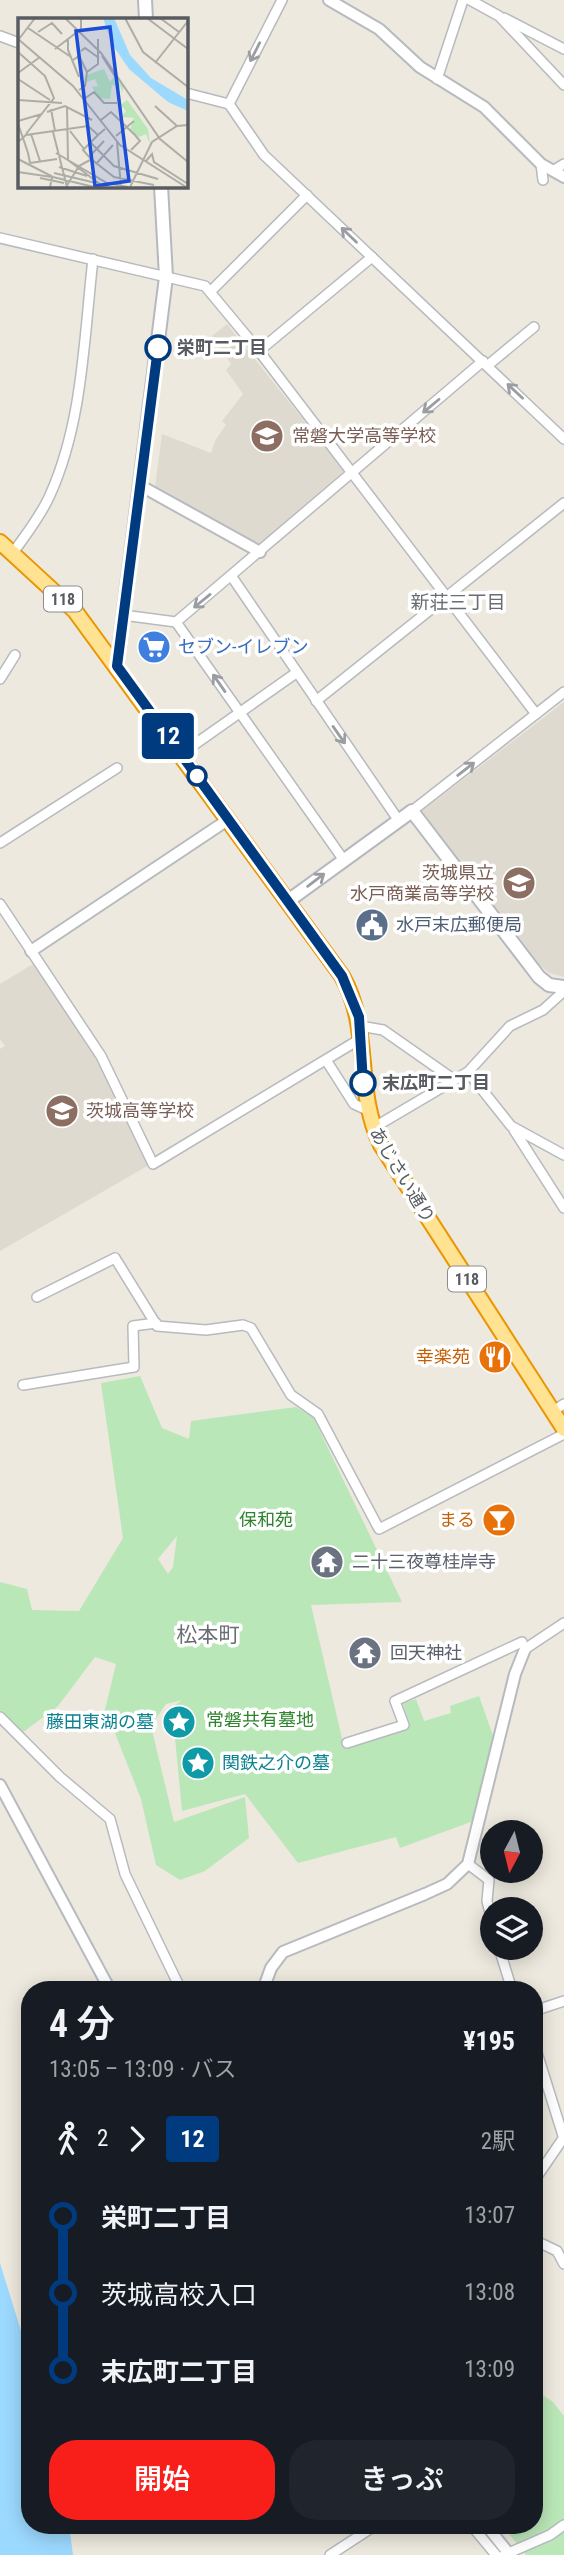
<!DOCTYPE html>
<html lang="ja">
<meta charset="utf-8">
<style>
:root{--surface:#171b24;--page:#20242c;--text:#f1f3f6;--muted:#9ea1a6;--accent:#f81e19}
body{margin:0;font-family:"Roboto Condensed","Noto Sans JP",sans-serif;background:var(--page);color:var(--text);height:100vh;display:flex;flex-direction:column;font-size:26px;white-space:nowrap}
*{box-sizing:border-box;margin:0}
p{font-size:23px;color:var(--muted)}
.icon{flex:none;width:38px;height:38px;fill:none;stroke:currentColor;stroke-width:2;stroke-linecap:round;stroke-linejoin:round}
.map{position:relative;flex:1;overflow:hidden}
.sheet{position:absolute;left:21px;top:1981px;width:522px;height:553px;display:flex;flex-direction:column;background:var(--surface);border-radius:28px;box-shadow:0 4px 18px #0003}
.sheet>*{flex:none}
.badge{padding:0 14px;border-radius:5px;font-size:24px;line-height:46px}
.needle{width:46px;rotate:187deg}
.tools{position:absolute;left:480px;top:1820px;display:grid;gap:14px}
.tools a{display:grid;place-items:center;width:63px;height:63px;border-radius:50%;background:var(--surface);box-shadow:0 4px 18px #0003;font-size:35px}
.map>.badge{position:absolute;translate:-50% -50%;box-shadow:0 0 0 4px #fff}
.legs{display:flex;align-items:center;gap:10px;height:77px;padding:0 28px;font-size:23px}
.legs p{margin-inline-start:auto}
.headline{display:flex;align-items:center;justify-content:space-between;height:119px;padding:0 28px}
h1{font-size:38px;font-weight:600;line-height:52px}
.action{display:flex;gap:14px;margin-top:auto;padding:14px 28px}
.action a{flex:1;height:80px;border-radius:28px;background:var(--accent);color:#fff;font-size:28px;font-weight:600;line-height:80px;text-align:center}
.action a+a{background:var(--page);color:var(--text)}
ul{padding:0 28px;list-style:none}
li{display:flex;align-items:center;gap:24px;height:77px;font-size:26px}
li i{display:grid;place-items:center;width:10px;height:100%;margin:0 9px;background:currentColor}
li i::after{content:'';width:18px;height:18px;margin:-9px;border:5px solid;border-radius:50%;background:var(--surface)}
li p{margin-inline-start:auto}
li:first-child i{background:linear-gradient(#0000 50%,currentColor 0)}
li:last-child i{background:linear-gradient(currentColor 50%,#0000 0)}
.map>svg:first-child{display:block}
.education{fill:#dfdacf}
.green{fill:#bae7b8;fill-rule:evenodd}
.water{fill:#9cd9ff}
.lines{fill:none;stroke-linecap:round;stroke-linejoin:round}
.minor-casing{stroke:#b7babf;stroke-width:12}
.tertiary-casing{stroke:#b7babf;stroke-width:14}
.secondary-casing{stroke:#b5b9bf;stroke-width:16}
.trunk-casing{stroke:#eb9500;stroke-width:18}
.minor{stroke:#fff;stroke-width:9}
.tertiary{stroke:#fff;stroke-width:10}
.secondary{stroke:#fff;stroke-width:12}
.trunk{stroke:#ffe292;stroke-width:14}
.oneway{stroke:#9b9da0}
.line-1-casing{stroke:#fff;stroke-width:16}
.line-1{stroke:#003b80;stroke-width:10}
.stop-1-dot{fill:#fff;stroke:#003b80;stroke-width:3.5}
.labels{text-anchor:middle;stroke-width:7;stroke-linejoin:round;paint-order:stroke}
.shield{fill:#fff;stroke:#8a8d90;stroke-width:2}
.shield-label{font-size:16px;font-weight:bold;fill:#585c61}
.stop-label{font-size:18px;font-weight:bold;fill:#585c61;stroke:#fff;text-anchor:start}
.education-label{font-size:18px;fill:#785e54;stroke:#fff;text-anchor:start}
.shop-label{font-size:18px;fill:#366cbe;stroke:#fff;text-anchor:start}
.service-label{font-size:18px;fill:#4e5e75;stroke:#fff;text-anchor:start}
.street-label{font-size:18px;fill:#585c61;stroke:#fff}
.food-label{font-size:18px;fill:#c56008;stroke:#fff;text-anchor:end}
.park-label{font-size:18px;fill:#2d842d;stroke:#fff}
.worship-label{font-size:18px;fill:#5b616d;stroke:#fff;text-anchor:start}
.culture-label{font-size:18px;fill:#0d838f;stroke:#fff;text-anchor:end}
.neighbourhood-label{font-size:19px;fill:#686e73;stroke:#fff}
.quarter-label{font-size:21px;fill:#686e73;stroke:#fff}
.inset-road{fill:none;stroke:#adada8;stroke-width:2}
.view{fill:#1d4ed8;fill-opacity:0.15;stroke:#1d4ed8;stroke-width:3.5}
.inset-edge{fill:none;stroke:#585c61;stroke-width:3.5}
</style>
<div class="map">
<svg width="564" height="2555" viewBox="0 0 564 2555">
<rect width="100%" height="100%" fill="#ede9de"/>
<!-- education -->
<g class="education">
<path d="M227 324 344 471 259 544 155 487 162 434 211 453 216 439 226 425 222 421 243 394 226 370 231 364 212 336Z"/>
<path d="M564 702V977L549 973 527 954 422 811Z"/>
<path d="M36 962 98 1057 149 1165 0 1251V1049L5 1046 0 1039V984Z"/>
</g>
<!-- green -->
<g class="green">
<path d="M140 1376 162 1428 189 1439 191 1421 296 1407 313 1417 402 1602 311 1605 344 1747 410 1725 403 1704 416 1699 424 1721 451 1713 450 1706 479 1696 495 1741 476 1820 400 1848 396 1837 298 1863 245 1794 182 1811 172 1707 182 1700 166 1704 151 1726 174 1822 245 1797 249 1838 205 1871 180 1880 156 1865 141 1799 111 1723 113 1717 103 1718 116 1664 95 1657 58 1706 22 1733 0 1710V1582L27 1589 32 1610 79 1611 123 1538 101 1383ZM177 1536 173 1567 168 1574 158 1559Z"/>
<path d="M534 2389 553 2402 564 2416V2555H526L502 2525H534Z"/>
</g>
<!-- water -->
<path class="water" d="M0 2263 30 2360V2525H69L73 2555H0Z"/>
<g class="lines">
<defs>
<g id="minor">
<path d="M470 0 499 16 564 85"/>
<path d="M504 18 564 49"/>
<path d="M0 36 19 43"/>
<path d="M437 79 463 0"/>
<path d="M186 93 229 104 264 155 564 439"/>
<path d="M229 104 282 0"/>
<path d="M541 164 543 180"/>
<path d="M554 170 564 164"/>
<path d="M0 238 205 286 259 351 536 714"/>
<path d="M211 291 307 195"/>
<path d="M259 351 372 257"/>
<path d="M487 366 534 327"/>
<path d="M13 553C26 534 41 516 50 495 83 422 84 337 93 259"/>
<path d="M232 577 399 821"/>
<path d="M123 615 176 622 483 361"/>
<path d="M176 622 343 859"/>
<path d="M0 679 15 655"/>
<path d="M316 701 564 503"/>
<path d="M181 754 296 673"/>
<path d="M412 811 564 692"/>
<path d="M0 843 117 768"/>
<path d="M0 904 101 1056 153 1164 360 1039"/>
<path d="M360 1026 383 1030 453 1079"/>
<path d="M326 1060 354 1104 367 1110"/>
<path d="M468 1072 511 1126 564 1155"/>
<path d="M373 1128 468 1072 510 1026 543 1010 564 991"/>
<path d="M514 1130 564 1208"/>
<path d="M37 1297 115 1258 157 1326 206 1330 243 1325 251 1328 291 1395 318 1414 379 1529 564 1434"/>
<path d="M23 1385 134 1367 133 1326 156 1323"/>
<path d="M553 1411 564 1404"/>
<path d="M525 1649 564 1623"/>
<path d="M0 1717 60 1777 110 1819 125 1874 181 1990"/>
<path d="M347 1743 404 1725 395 1701 522 1642"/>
<path d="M468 1864 489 1880 487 1901 492 1921"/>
<path d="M499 1948 512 1990"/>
<path d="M534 2011 564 2001"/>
<path d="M534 2043 564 2139"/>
<path d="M534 2181 562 2140"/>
<path d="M534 2240 557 2251 564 2264"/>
<path d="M471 2525 496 2555"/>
<path d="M330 2555 376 2525"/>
<path d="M504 2555 550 2535 564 2525"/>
</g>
<g id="tertiary">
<path d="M329 0 379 29 420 67 484 107 541 164 564 177"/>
<path d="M141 486 260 552"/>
<path d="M31 951 229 819"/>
<path d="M0 1785 110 1990"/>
<path d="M263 1990 271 1968 283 1952 425 1894 447 1884 468 1864 515 1674 525 1649"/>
<path d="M486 2525 510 2555"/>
</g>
<g id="secondary">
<path d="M145 0 146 19"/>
<path d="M117 666 166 277 161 186"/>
<path d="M288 901 412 811 539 977 549 985 564 987"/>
</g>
<path id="trunk" d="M0 542 75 611 342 976C372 1029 354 1089 381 1145L564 1429"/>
</defs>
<!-- minor casing -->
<use href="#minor" class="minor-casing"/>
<!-- tertiary casing -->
<use href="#tertiary" class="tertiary-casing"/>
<!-- secondary casing -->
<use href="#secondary" class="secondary-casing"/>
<!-- trunk casing -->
<use href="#trunk" class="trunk-casing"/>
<!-- minor -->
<use href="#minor" class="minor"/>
<!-- tertiary -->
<use href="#tertiary" class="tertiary"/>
<!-- secondary -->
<use href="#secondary" class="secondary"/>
<!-- trunk -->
<use href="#trunk" class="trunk"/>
</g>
<!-- one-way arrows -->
<defs><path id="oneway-shaft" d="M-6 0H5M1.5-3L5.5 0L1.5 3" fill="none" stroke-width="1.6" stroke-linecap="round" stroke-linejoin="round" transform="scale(1.75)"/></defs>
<g class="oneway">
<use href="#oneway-shaft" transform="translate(255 52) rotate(117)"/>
<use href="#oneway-shaft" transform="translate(349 235) rotate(-136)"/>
<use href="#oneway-shaft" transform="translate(515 391) rotate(-137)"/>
<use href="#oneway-shaft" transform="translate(431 406) rotate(140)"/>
<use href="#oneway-shaft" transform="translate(202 601) rotate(141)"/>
<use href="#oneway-shaft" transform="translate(219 683) rotate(-125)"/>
<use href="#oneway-shaft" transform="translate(339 735) rotate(55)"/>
<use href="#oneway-shaft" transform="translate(466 769) rotate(-38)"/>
<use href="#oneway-shaft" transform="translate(316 880) rotate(-37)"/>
</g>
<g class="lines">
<defs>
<path id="line-1" d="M158 348 117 666 342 976 359 1017 363 1083"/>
</defs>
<!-- line-1 casing -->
<use href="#line-1" class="line-1-casing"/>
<!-- line-1 -->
<use href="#line-1" class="line-1"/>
</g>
<!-- icons -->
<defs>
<symbol id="school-disc" viewBox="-11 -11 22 22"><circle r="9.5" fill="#8d6e63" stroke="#fff"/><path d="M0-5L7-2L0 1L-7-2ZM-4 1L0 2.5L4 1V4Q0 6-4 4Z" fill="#fff"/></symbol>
<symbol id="supermarket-disc" viewBox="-11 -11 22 22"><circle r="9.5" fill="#3f7fe0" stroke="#fff"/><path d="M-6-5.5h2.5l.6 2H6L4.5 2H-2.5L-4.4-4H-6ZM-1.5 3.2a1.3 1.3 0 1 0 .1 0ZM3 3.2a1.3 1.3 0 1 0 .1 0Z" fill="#fff"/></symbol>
<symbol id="civic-disc" viewBox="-11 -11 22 22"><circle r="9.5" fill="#5c6f8a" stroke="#fff"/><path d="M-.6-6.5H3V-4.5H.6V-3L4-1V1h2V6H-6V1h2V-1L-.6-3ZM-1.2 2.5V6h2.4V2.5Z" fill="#fff"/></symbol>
<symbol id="restaurant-disc" viewBox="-11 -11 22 22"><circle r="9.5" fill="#e8710a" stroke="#fff"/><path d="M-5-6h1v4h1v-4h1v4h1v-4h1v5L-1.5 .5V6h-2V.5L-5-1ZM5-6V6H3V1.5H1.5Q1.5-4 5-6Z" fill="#fff"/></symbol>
<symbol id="bar-disc" viewBox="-11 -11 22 22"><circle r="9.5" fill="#e8710a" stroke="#fff"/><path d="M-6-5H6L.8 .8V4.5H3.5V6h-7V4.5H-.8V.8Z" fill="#fff"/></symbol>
<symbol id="temple-disc" viewBox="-11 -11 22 22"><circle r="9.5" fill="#6b7280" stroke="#fff"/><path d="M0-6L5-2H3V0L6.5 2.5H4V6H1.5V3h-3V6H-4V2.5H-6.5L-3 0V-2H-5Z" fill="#fff"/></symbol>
<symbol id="sight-disc" viewBox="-11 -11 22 22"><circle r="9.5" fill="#0f9aa8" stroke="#fff"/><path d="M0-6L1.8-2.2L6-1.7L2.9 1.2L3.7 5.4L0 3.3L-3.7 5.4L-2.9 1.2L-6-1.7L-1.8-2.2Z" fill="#fff"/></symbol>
</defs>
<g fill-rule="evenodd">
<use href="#school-disc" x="248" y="417" width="38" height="38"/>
<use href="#supermarket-disc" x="135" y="628" width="38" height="38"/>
<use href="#school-disc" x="500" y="864" width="38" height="38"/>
<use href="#civic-disc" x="353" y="906" width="38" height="38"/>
<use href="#school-disc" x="43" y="1092" width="38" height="38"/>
<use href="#restaurant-disc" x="476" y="1338" width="38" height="38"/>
<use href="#bar-disc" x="480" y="1501" width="38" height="38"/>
<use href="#temple-disc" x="308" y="1543" width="38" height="38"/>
<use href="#temple-disc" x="346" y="1634" width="38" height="38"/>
<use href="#sight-disc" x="160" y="1703" width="38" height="38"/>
<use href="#sight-disc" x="179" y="1744" width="38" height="38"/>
</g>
<!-- markers -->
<g class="stop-1-dot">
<circle cx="158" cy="348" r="12"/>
<circle cx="197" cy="776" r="9"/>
<circle cx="363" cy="1083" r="12"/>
</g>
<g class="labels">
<!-- shield labels -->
<g class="shield">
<rect x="44" y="586.5" width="38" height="25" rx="5"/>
<rect x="448" y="1266.5" width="38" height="25" rx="5"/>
</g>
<g class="shield-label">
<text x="63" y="605">118</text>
<text x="467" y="1285">118</text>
</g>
<!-- stop labels -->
<g class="stop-label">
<text x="177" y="354">栄町二丁目</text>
<text x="382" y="1089">末広町二丁目</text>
</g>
<!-- education labels -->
<g class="education-label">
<text x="292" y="442">常磐大学高等学校</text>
<text x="494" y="879" text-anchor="end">茨城県立<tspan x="494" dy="21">水戸商業高等学校</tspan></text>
<text x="86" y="1117">茨城高等学校</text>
</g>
<!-- shop labels -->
<g class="shop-label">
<text x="178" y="653">セブン-イレブン</text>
</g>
<!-- service labels -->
<g class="service-label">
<text x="396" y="931">水戸末広郵便局</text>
</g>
<!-- street labels -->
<g class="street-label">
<text transform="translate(402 1175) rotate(59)" y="6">あじさい通り</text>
</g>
<!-- food labels -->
<g class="food-label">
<text x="470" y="1363">幸楽苑</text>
<text x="475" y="1526">まる</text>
</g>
<!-- park labels -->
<g class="park-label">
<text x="266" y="1526">保和苑</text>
<text x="260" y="1726">常磐共有墓地</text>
</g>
<!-- worship labels -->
<g class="worship-label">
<text x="352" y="1568">二十三夜尊桂岸寺</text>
<text x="390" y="1659">回天神社</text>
</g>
<!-- culture labels -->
<g class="culture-label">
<text x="154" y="1728">藤田東湖の墓</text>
<text x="222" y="1769" text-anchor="start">関鉄之介の墓</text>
</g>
<!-- neighbourhood labels -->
<g class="neighbourhood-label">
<text x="458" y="609">新荘三丁目</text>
</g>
<!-- quarter labels -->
<g class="quarter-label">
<text x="208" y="1642">松本町</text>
</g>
</g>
<!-- overview -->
<g transform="translate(18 18)">
<rect width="170" height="170" fill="#ede9de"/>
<path d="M86 51 92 64 96 59 106 68 104 75 103 69 94 67 92 81 81 80 74 69 80 68 77 61 69 64 68 57ZM109 82 130 111 132 127 128 116 121 119 112 112 116 100 104 99 108 93 103 87Z" fill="#bae7b8"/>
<path d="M85 0H96L112 37 133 60 170 82V93L150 84 111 51 94 26Z" fill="#9cd9ff"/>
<path class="inset-road" d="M47 0 83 35 142 121 170 144M107 0 125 34 170 69M129 0 170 31M142 0 161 14M10 10 53 39M20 14 34 5 44 16M0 21 55 68 102 127 168 169M1 21 17 0M50 21V32L61 59M37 31 63 11V0M63 33 67 30 81 40M0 34 27 58 36 80 8 116M84 38 98 60M55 42 61 38 69 54M137 45 170 3M0 55 22 39M0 61 32 82M61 72 67 68 69 54 80 46V21M66 81 76 74 86 85H99M0 82 44 85M137 88 159 108M49 89 50 142 83 167M33 91 37 113M29 94 47 88 74 102M83 102 93 94 117 117 122 123 113 132M52 113 66 131M35 114 49 169M13 116 22 143M80 117 65 132 73 141 96 159 136 167M98 118 116 103M0 124 8 117 70 108 80 117 87 111M99 124 103 169M73 125 96 148 140 161M38 135 89 165 110 169M71 139 86 123M0 141 35 159 76 169M128 143 134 136 136 144 170 166M12 145 10 135 5 120 0 106V103L24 96M12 145 39 141M79 145 95 127M41 149 69 158M0 154 34 159 32 169M36 155 78 165M22 160 46 165M48 169 61 148 72 142M112 169 134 124 159 108 170 107"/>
<path class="view" d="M92 9 111 163 77 168 58 13Z"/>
<rect width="170" height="170" class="inset-edge"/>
</g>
</svg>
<div class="tools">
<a><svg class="needle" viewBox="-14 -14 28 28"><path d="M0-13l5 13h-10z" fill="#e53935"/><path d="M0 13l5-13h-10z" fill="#9ea1a6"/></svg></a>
<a><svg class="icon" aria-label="layers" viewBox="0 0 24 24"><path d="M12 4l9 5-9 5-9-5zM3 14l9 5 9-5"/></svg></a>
</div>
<b class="badge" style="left:168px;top:736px;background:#003b80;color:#fff">12</b>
<section class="sheet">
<div class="headline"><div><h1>4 分</h1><p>13:05 – 13:09 · バス</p></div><b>¥195</b></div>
<div class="legs"><svg class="icon" aria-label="walk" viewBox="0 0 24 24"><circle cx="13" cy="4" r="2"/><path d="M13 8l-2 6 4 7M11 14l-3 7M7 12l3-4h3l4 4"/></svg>2<svg class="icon" aria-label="forward" viewBox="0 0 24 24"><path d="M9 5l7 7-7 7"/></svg><b class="badge" style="background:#003b80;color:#fff">12</b><p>2駅</p></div>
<ul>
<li><i style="color:#003b80"></i><b>栄町二丁目</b><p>13:07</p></li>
<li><i style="color:#003b80"></i><span>茨城高校入口</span><p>13:08</p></li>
<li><i style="color:#003b80"></i><b>末広町二丁目</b><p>13:09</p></li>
</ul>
<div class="action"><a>開始</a><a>きっぷ</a></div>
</section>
</div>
